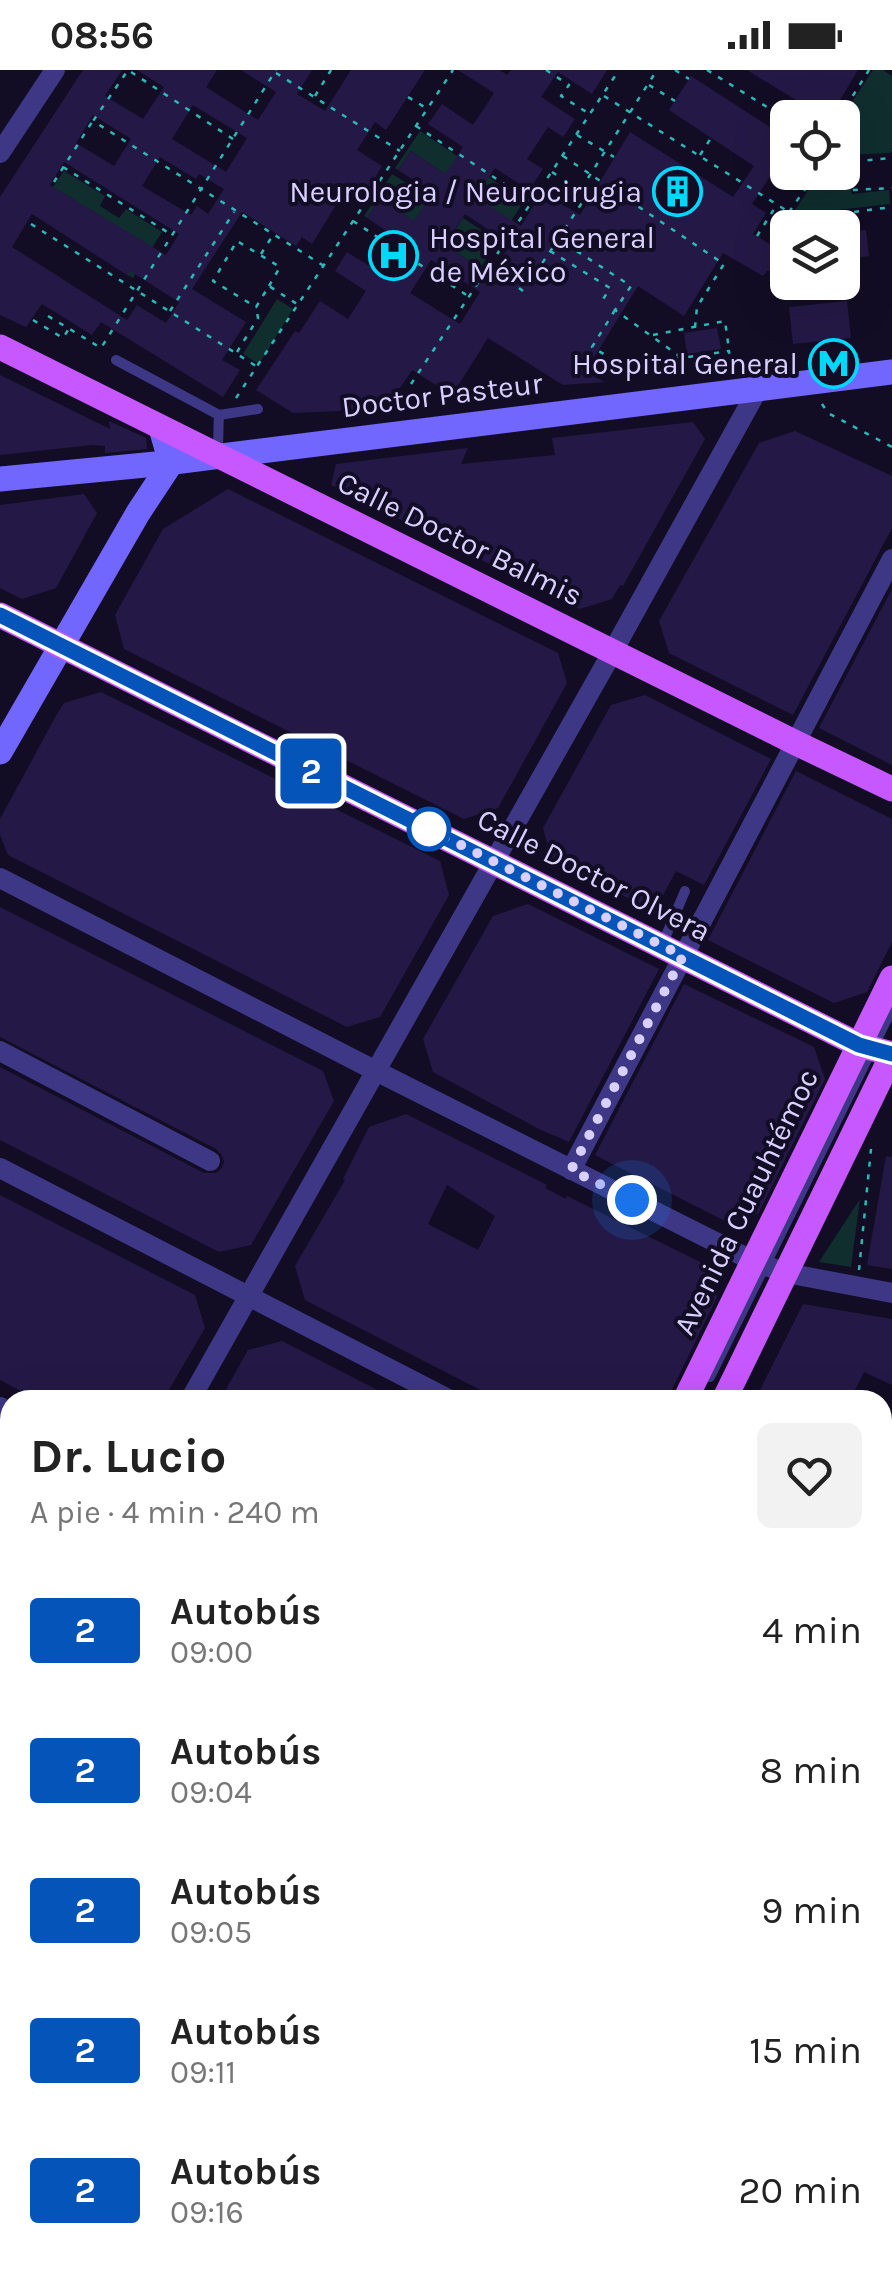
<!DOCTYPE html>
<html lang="es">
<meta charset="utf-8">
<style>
:root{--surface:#fff;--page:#f2f2f2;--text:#222;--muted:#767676}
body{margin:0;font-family:Karla,sans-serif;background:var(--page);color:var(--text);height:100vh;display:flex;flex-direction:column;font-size:38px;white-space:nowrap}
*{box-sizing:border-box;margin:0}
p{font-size:32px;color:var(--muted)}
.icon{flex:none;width:55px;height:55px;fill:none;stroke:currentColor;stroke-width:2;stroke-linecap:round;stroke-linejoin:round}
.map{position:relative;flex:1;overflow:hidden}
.side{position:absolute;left:0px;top:1320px;width:892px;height:892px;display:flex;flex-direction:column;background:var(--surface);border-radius:30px 30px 0 0;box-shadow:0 10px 40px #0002}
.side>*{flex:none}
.badge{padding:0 20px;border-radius:8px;font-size:35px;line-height:65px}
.buttons{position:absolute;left:770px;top:30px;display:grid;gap:20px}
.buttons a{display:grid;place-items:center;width:90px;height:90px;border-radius:15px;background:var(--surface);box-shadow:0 10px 40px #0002;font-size:50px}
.you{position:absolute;width:50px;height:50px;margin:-25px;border:8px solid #fff;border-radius:50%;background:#1a73e8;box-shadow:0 0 0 15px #1a73e833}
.map>.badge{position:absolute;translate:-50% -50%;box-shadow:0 0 0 5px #fff}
.round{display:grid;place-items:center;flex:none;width:105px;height:105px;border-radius:15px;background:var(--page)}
.head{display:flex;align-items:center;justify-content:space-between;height:170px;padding:0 30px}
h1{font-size:48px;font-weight:700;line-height:75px}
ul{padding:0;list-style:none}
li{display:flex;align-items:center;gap:30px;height:140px;padding:0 30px}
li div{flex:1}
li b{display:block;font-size:38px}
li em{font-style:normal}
li .badge{min-width:110px;font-weight:700;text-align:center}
.status{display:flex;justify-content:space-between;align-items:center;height:70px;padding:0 50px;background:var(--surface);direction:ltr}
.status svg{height:28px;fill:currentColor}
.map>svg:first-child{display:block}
.green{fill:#102e2e}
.building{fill:#241946;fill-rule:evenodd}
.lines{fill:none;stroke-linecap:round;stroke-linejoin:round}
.path{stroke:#2ab9b7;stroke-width:2.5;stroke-dasharray:5 8;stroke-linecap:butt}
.lane{stroke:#3d3785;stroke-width:10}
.street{stroke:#3d3785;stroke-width:20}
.secondary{stroke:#7167ff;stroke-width:25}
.primary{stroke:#c757ff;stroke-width:25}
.line-casing{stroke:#fff;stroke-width:22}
.line{stroke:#0554ba;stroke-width:15}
.walk{stroke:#d8d0ff;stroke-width:10;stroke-dasharray:0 18}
.stop-dot{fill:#fff;stroke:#0554ba;stroke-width:5}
.labels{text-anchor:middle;stroke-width:8;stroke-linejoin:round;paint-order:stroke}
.poi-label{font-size:30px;fill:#d8d0ff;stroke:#120d24;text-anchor:end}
.street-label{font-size:30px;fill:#d8d0ff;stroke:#120d24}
</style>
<div class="status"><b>08:56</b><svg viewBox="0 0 49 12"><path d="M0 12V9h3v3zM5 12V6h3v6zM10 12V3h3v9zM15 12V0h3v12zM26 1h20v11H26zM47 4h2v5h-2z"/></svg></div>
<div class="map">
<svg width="892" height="2212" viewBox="0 0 892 2212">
<rect width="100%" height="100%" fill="#120d24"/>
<!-- green -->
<g class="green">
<path d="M873 0H883L892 6V81L890 83 846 85 847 102H843L842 47Z"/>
<path d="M420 61 524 131 500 168 476 127 487 109 445 104 411 81 398 100 395 98Z"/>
<path d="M64 101 105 126 100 136 119 148 126 139 162 162 133 208 127 205 147 174 53 117Z"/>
<path d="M392 104 430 128 414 151 380 129 367 148 364 146Z"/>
<path d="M819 104 834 112 849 109 852 124 889 120 890 134 803 144 795 140Z"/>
<path d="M463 148 498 171 470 214 466 213 477 196 445 175Z"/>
<path d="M277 229 293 239 259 294 243 284Z"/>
<path d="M860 1129 851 1197 819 1192Z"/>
<path d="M311 2202 588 2203 586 2212H306Z"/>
</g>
<!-- building -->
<g class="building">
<path d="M83 0H122L105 26 143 49 164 17 137 0H217L206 17 258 50 276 22 241 0H312L297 24 325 41 351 0H425L386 60 375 52 357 80 382 96 365 124 349 114 312 174 302 167 296 176 242 142 192 219 246 252 222 290 240 300 223 327 101 252 92 265 42 234 26 257 0 245V127ZM193 35 247 68 226 102 172 69ZM93 45 131 69 114 96 76 73ZM160 87 196 109 199 104 224 119 208 144 197 136 191 145 142 116ZM64 92 179 164 166 185 50 115ZM32 144 127 205 130 201 179 232 166 253 137 235 127 250 12 177Z"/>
<path d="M458 0H500L507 5 511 0H607L592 24 558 2 541 27 575 49 563 67 548 57 527 89 543 99 529 120 495 98 476 127 521 156 542 122 580 145 630 62 733 127 754 96 669 40 691 6 776 61 788 44V115L771 105 752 134 766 143 753 164 788 185V202L767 201 763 206 723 183 684 246 638 216 585 302 605 312 563 315 488 268 452 325 412 300 396 324 401 333 339 341 293 343 256 320 295 261 299 263 320 231 348 249 366 221 335 201 347 182 382 204 402 171 367 148 380 128 414 151 433 123 398 100 411 81 445 104 463 77 428 54 442 34 473 55 494 23ZM465 144 510 174 491 205 445 175ZM431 190 480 222 460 254 410 223Z"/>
<path d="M747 0H858L829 48H803L809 38Z"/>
<path d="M866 160 869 186 842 190V163Z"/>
<path d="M847 231 851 268 793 274 789 237Z"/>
<path d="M717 258 721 279 687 284 684 263Z"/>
<path d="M0 305 110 359 109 351 146 368 147 379 105 383V376L92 375 0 385Z"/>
<path d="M693 352 705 369 623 516 620 515 612 529 580 539 331 415 336 394 468 378 461 394 555 385 552 368Z"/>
<path d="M795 361 892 406V458L793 645 669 583 659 551 759 373Z"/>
<path d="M228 419 558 583 567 613 498 738 464 749 124 579 115 545 163 459Z"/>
<path d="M84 424 97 443 56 518 22 529 0 518V435Z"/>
<path d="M892 519V695L819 658Z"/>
<path d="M101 622 440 791 449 825 380 947 347 957 8 785 0 765V749L57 644 64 633Z"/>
<path d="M645 625 771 689 704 815 676 801 654 842 551 787 543 758 611 635Z"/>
<path d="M796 701 892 749V872L867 922 834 933 708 870Z"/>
<path d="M528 834 659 899 569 1072 539 1059 433 1002 423 969 493 846Z"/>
<path d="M0 837 323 1001 334 1031 251 1175 219 1182 0 1070V997L204 1103H216L222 1098 224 1091 222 1085 216 1079 0 967Z"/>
<path d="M684 914 814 977 825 1009 758 1144 727 1152 595 1085Z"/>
<path d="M406 1044 547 1115 545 1118 566 1129 567 1126 706 1195 717 1227 667 1330H500L305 1230 295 1196 345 1110 343 1109 369 1057ZM447 1115 495 1146 478 1180 428 1154Z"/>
<path d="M886 1086 892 1087V1199L867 1195Z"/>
<path d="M0 1125 195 1225 205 1258 163 1330H38L0 1310Z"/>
<path d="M803 1234 892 1249V1315L864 1302 850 1330H755Z"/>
<path d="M282 1271 397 1330H220L248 1280Z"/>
</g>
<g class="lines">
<!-- path -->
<g class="path">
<path d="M546 0 569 15 561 26 588 43"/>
<path d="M675 0 689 9"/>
<path d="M707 0 788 50"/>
<path d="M276 3 400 81"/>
<path d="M649 15 675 31"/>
<path d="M315 26 331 0"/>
<path d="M604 26 800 149 892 137"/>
<path d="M408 27 426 38"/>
<path d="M839 48 869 0"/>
<path d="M416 56 530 131"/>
<path d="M577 65 614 87"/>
<path d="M233 69 128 0 93 51 324 196"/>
<path d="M700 85 711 68"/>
<path d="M563 86 724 194 697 237 695 257"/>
<path d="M63 97 172 165"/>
<path d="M552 102 587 125 558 169 631 216 615 240 682 288 729 281 732 300"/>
<path d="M821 102 835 108 850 107 848 92 892 88"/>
<path d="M850 108 852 120 892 118"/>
<path d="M54 112 92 52"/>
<path d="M581 119 657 0"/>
<path d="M789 142 817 102"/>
<path d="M844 145 846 163"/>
<path d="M353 151 468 226"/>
<path d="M31 154 256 296"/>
<path d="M757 166 776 136"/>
<path d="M550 181 610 218 602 231"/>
<path d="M261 184 273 165"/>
<path d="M269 216 280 197 237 171 213 211 256 237 269 216 297 234"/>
<path d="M519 218 523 221 558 170"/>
<path d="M615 240 592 277 617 292 681 288"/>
<path d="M170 241 234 142"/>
<path d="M48 246 101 278 276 0"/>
<path d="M33 250 63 268 68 260"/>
<path d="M653 265 725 251 729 280"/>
<path d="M237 282 258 248 256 237"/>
<path d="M411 314 619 0"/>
<path d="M236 328 453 0"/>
<path d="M822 334 828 343 892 377"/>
<path d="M859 1200 871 1079"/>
<path d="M83 2202 101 2212"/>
<path d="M476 2202 481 2205 483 2212"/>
<path d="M557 2202 558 2212"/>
<path d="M44 2212 66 2202"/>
<path d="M323 2212 327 2202 367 2212"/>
<path d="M371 2212 373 2202"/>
<path d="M438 2212 440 2202"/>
</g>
<!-- lane -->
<g class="lane">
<path d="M116 290 219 345C218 359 219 371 217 385"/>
<path d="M219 345 258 339"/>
<path d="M662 875 685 821"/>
<path d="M710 1307 892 939"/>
<path d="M273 2212 277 2202"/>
</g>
<!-- street -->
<g class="street">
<path d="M0 83 55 0"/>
<path d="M0 808 376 1001 753 1191 786 1203 892 1223"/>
<path d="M0 981 210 1091"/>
<path d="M0 1098 450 1330"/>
<path d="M571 1100 892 489"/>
<path d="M190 1330 613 581 758 319"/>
<path d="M0 1337 10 1342"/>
<path d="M882 1483 892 1485"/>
<path d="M882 1666 892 1668"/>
<path d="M0 1669 10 1651"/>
<path d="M882 2014 892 1953"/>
<path d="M0 2126 10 2131"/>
<path d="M882 2135 892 2137"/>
<path d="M138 2202 155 2212"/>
<path d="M16 2212 20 2202"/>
<path d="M596 2212 597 2202"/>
<path d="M854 2212 855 2202"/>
</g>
<!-- secondary -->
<g class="secondary">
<path d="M0 409 166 393 892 302"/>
<path d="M0 682 138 443 171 393 161 358"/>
<path d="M0 1683 10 1688"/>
<path d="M882 1853 892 1854"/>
<path d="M882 1913 892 1915"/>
</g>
<!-- primary -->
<g class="primary">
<path d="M0 277 796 673 892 719"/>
<path d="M0 545 859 975 892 984"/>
<path d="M685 1330 892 908"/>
<path d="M724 1330 892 985"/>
<path d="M251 2212 255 2202"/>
<path d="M290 2212 294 2202"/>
</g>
</g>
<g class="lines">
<defs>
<path id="line" d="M0 545 859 975 892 984"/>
</defs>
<!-- line casing -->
<use href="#line" class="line-casing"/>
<!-- line -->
<use href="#line" class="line"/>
<!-- walk -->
<path class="walk" d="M429 759 683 886 571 1100 632 1130"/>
</g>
<!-- icons -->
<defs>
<symbol id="building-ring" viewBox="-11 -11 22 22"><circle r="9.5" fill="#120d24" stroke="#00d8fb" stroke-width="1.5"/><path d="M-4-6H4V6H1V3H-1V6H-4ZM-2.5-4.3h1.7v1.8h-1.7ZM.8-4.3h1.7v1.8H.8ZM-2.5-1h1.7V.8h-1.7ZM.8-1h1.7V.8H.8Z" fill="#00d8fb"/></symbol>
<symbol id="hospital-ring" viewBox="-11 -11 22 22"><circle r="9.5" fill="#120d24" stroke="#00d8fb" stroke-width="1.5"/><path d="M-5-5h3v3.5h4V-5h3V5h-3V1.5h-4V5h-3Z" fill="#00d8fb"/></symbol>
<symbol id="metro-ring" viewBox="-11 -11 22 22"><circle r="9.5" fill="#120d24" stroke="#00d8fb" stroke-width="1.5"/><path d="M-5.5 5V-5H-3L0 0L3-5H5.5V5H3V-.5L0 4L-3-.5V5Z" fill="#00d8fb"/></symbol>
</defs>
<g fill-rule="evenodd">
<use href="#building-ring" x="650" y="94" width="55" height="55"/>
<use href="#hospital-ring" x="366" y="158" width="55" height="55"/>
<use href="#metro-ring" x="806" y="266" width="55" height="55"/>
</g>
<!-- markers -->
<circle class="stop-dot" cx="429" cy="759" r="20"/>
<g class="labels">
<!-- poi labels -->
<g class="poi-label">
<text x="642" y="132">Neurologia / Neurocirugia</text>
<text x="429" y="178" text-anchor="start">Hospital General<tspan x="429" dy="34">de México</tspan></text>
<text x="798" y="304">Hospital General</text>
</g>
<!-- street labels -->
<g class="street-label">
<text transform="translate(442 325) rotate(-7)" y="10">Doctor Pasteur</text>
<text transform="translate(460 469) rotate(26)" y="10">Calle Doctor Balmis</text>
<text transform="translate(594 805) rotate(27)" y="10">Calle Doctor Olvera</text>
<text transform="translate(746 1132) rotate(-64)" y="10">Avenida Cuauhtémoc</text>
</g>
</g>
</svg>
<div class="buttons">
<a><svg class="icon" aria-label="locate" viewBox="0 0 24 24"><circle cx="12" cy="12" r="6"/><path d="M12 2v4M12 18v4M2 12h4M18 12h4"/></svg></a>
<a><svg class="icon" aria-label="layers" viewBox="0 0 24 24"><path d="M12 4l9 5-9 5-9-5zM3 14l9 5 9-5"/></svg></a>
</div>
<div class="you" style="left:632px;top:1130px"></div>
<b class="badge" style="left:311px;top:701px;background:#0554ba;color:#fff">2</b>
<section class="side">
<div class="head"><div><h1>Dr. Lucio</h1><p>A pie · 4 min · 240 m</p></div><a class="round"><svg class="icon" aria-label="heart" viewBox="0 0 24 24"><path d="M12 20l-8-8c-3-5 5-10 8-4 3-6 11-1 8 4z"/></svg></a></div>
<ul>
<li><span class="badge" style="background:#0554ba;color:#fff">2</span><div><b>Autobús</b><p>09:00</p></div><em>4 min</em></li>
<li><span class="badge" style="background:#0554ba;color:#fff">2</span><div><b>Autobús</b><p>09:04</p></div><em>8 min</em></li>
<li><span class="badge" style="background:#0554ba;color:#fff">2</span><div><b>Autobús</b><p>09:05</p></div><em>9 min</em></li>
<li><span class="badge" style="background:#0554ba;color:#fff">2</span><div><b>Autobús</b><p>09:11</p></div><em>15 min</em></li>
<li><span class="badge" style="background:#0554ba;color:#fff">2</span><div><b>Autobús</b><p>09:16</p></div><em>20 min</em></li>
</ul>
</section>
</div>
